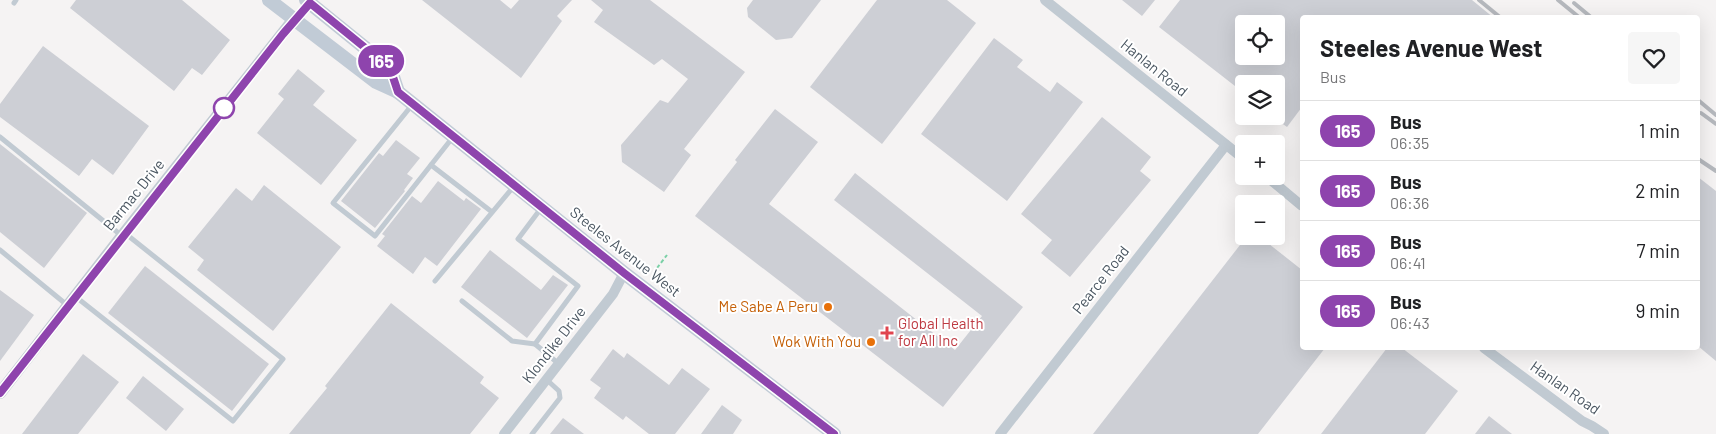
<!DOCTYPE html>
<meta charset="utf-8">
<style>
:root{--surface:#fff;--page:#f6f6f6;--text:#202124;--muted:#757577;--line:#e0e0e0}
body{margin:0;font-family:Barlow,sans-serif;background:var(--page);color:var(--text);height:100vh;display:flex;flex-direction:column;font-size:19px;white-space:nowrap}
*{box-sizing:border-box;margin:0}
p{font-size:16px;color:var(--muted)}
.icon{flex:none;width:28px;height:28px;fill:none;stroke:currentColor;stroke-width:2;stroke-linecap:round;stroke-linejoin:round}
.map{position:relative;flex:1;overflow:hidden}
.panel{position:absolute;left:1300px;top:15px;width:400px;height:335px;display:flex;flex-direction:column;background:var(--surface);border-radius:5px;box-shadow:0 5px 20px #0002}
.panel>*{flex:none}
.badge{padding:0 10px;border-radius:16px;font-size:18px;line-height:32px}
.tools{position:absolute;left:1235px;top:15px;display:grid;gap:10px}
.tools a{display:grid;place-items:center;width:50px;height:50px;border-radius:5px;background:var(--surface);box-shadow:0 5px 20px #0002;font-size:25px}
.map>.badge{position:absolute;translate:-50% -50%;box-shadow:0 0 0 2px #fff}
.round{display:grid;place-items:center;flex:none;width:52px;height:52px;border-radius:5px;background:var(--page)}
.headline{display:flex;align-items:center;justify-content:space-between;height:85px;padding:0 20px}
h1{font-size:24px;font-weight:700;line-height:38px}
ul{padding:0;list-style:none}
li{display:flex;align-items:center;gap:15px;height:60px;padding:0 20px;border-top:1px solid var(--line)}
li div{flex:1}
li b{display:block;font-size:19px}
li em{font-style:normal}
li .badge{min-width:55px;font-weight:700;text-align:center}
.map>svg:first-child{display:block}
.building{fill:#cdcfd5;fill-rule:evenodd}
.lines{fill:none;stroke-linecap:round;stroke-linejoin:round}
.path{stroke:#7ad0a6;stroke-width:2;stroke-dasharray:4 2.5;stroke-linecap:butt}
.service{stroke:#c1cad2;stroke-width:5}
.minor{stroke:#c1cad2;stroke-width:10}
.tertiary{stroke:#c1cad2;stroke-width:12}
.secondary{stroke:#c1cbd6;stroke-width:14}
.rail{stroke:#b5b8bd;stroke-width:4}
.line-casing{stroke:#fff;stroke-width:11}
.line{stroke:#8e44ad;stroke-width:8}
.stop-dot{fill:#fff;stroke:#8e44ad;stroke-width:2.5}
.food-dot{fill:#e8710a;stroke:#fff;stroke-width:2}
.health-dot{fill:#e0444e;stroke:#fff;stroke-width:2}
.labels{text-anchor:middle;stroke-width:4;stroke-linejoin:round;paint-order:stroke}
.street-label{font-size:15px;fill:#4a5661;stroke:#fff}
.food-label{font-size:15px;fill:#c56008;stroke:#fff;text-anchor:end}
.health-label{font-size:15px;fill:#be3a42;stroke:#fff;text-anchor:start}
</style>
<div class="map">
<svg width="1716" height="434" viewBox="0 0 1716 434">
<rect width="100%" height="100%" fill="#f5f3f3"/>
<!-- building -->
<g class="building">
<path d="M76 0H182L230 40 202 75 192 68 174 91 70 8Z"/>
<path d="M422 0H500L511 9 519 0H572L557 16 562 21 521 78Z"/>
<path d="M591 0H650L745 72 684 149 691 155 664 192 622 162 621 145 660 100 668 103 688 79 662 59 654 65 594 22 603 10Z"/>
<path d="M753 0H821L792 38 776 40 748 17 747 8Z"/>
<path d="M877 0H947L976 23 882 144 810 87Z"/>
<path d="M1122 0H1155L1142 16Z"/>
<path d="M1180 0H1472L1494 18H1302V107L1287 127 1276 119V84H1244V93L1159 27ZM1244 24H1276V56H1244Z"/>
<path d="M994 38 1023 60 1017 67 1050 92 1057 82 1083 102 1007 201 921 134Z"/>
<path d="M43 46 149 126 113 175 92 159 79 176 0 117V104Z"/>
<path d="M298 69 325 91 313 105 357 140 321 185 257 133 284 99 278 94Z"/>
<path d="M775 109 818 142 769 204 955 350 982 316 834 200 855 173 1023 307 943 407 695 216 737 162 735 160Z"/>
<path d="M1102 117 1151 157 1140 171 1151 180 1070 277 1041 253 1052 240 1021 214Z"/>
<path d="M396 140 420 158 407 174 413 178 404 190 405 191 375 228 341 201 379 153 383 156Z"/>
<path d="M0 144 87 213 44 268 0 232Z"/>
<path d="M1698 177 1716 191V361L1698 346Z"/>
<path d="M438 181 464 201 466 198 481 209 437 266 425 257 413 274 377 246 385 236 382 234 412 196 421 203Z"/>
<path d="M264 185 341 247 273 331 197 270 204 260 188 247 236 188 252 201Z"/>
<path d="M1247 236H1259L1302 270V348H1325L1258 434H1093Z"/>
<path d="M490 250 541 290 553 275 568 285 527 338 461 287Z"/>
<path d="M145 266 269 364 232 411 108 313Z"/>
<path d="M0 290 34 315 0 361Z"/>
<path d="M391 303 484 377 480 383 499 398 470 434H289L327 388 325 386Z"/>
<path d="M1387 348H1402L1458 391 1425 434H1321Z"/>
<path d="M613 349 624 358 627 353 669 385 682 368 710 389 675 434H649L626 416 623 420 594 398 601 388 590 380Z"/>
<path d="M83 354 119 382 78 434H22Z"/>
<path d="M143 376 184 409 166 431 126 398Z"/>
<path d="M722 405 742 420 733 434H701Z"/>
<path d="M1489 416 1512 434H1475Z"/>
<path d="M563 418 584 434H550Z"/>
</g>
<g class="lines">
<!-- path -->
<path class="path" d="M657 268 667 255"/>
<!-- service -->
<g class="service">
<path d="M14 3 16 0"/>
<path d="M412 105 333 203 375 236 453 137"/>
<path d="M0 137 122 236"/>
<path d="M431 165 492 212"/>
<path d="M542 207 518 239 578 286 535 344 559 364"/>
<path d="M0 250 67 305"/>
<path d="M435 281 514 186"/>
<path d="M76 297 233 421 283 359 126 234"/>
<path d="M462 301 512 341 535 344"/>
<path d="M532 434 560 398 559 391 547 380"/>
</g>
<!-- minor -->
<g class="minor">
<path d="M1045 0 1244 159"/>
<path d="M1266 176 1302 206"/>
<path d="M1484 348 1582 421 1592 426 1604 434"/>
<path d="M504 434 613 294 624 273"/>
<path d="M1000 434 1226 145"/>
</g>
<!-- tertiary -->
<path class="tertiary" d="M0 393 122 236 294 19"/>
<!-- secondary -->
<g class="secondary">
<path d="M269 0 376 82 398 92 624 273 834 434"/>
<path d="M306 0 390 68 398 92"/>
</g>
<!-- rail -->
<g class="rail">
<path d="M1479 0 1501 18"/>
<path d="M1558 0 1580 18"/>
<path d="M1574 3 1592 18"/>
<path d="M1698 100 1716 115"/>
<path d="M1701 113 1716 124"/>
<path d="M1698 159 1716 171"/>
</g>
</g>
<g class="lines">
<defs>
<path id="line" d="M0 393 283 34 310 3 390 68 398 92 624 273 834 434"/>
</defs>
<!-- line casing -->
<use href="#line" class="line-casing"/>
<!-- line -->
<use href="#line" class="line"/>
</g>
<!-- markers -->
<circle class="stop-dot" cx="224" cy="108" r="10"/>
<g class="food-dot">
<circle cx="828" cy="307" r="5"/>
<circle cx="871" cy="342" r="5"/>
</g>
<path class="health-dot" d="M884.5 325.5h5v5h5v5h-5v5h-5v-5h-5v-5h5z"/>
<g class="labels">
<!-- street labels -->
<g class="street-label">
<text transform="translate(1154 68) rotate(39)" y="5">Hanlan Road</text>
<text transform="translate(134 195) rotate(-51)" y="5">Barmac Drive</text>
<text transform="translate(625 252) rotate(38)" y="5">Steeles Avenue West</text>
<text transform="translate(1101 280) rotate(-52)" y="5">Pearce Road</text>
<text transform="translate(554 345) rotate(-52)" y="5">Klondike Drive</text>
<text transform="translate(1565 388) rotate(35)" y="5">Hanlan Road</text>
</g>
<!-- food labels -->
<g class="food-label">
<text x="818" y="312">Me Sabe A Peru</text>
<text x="861" y="347">Wok With You</text>
</g>
<!-- health labels -->
<g class="health-label">
<text x="898" y="329">Global Health<tspan x="898" dy="17">for All Inc</tspan></text>
</g>
</g>
</svg>
<div class="tools">
<a><svg class="icon" aria-label="locate" viewBox="0 0 24 24"><circle cx="12" cy="12" r="6"/><path d="M12 2v4M12 18v4M2 12h4M18 12h4"/></svg></a>
<a><svg class="icon" aria-label="layers" viewBox="0 0 24 24"><path d="M12 4l9 5-9 5-9-5zM3 14l9 5 9-5"/></svg></a>
<a>+</a>
<a>−</a>
</div>
<b class="badge" style="left:381px;top:61px;background:#8e44ad;color:#fff">165</b>
<section class="panel">
<div class="headline"><div><h1>Steeles Avenue West</h1><p>Bus</p></div><a class="round"><svg class="icon" aria-label="heart" viewBox="0 0 24 24"><path d="M12 20l-8-8c-3-5 5-10 8-4 3-6 11-1 8 4z"/></svg></a></div>
<ul>
<li><span class="badge" style="background:#8e44ad;color:#fff">165</span><div><b>Bus</b><p>06:35</p></div><em>1 min</em></li>
<li><span class="badge" style="background:#8e44ad;color:#fff">165</span><div><b>Bus</b><p>06:36</p></div><em>2 min</em></li>
<li><span class="badge" style="background:#8e44ad;color:#fff">165</span><div><b>Bus</b><p>06:41</p></div><em>7 min</em></li>
<li><span class="badge" style="background:#8e44ad;color:#fff">165</span><div><b>Bus</b><p>06:43</p></div><em>9 min</em></li>
</ul>
</section>
</div>
